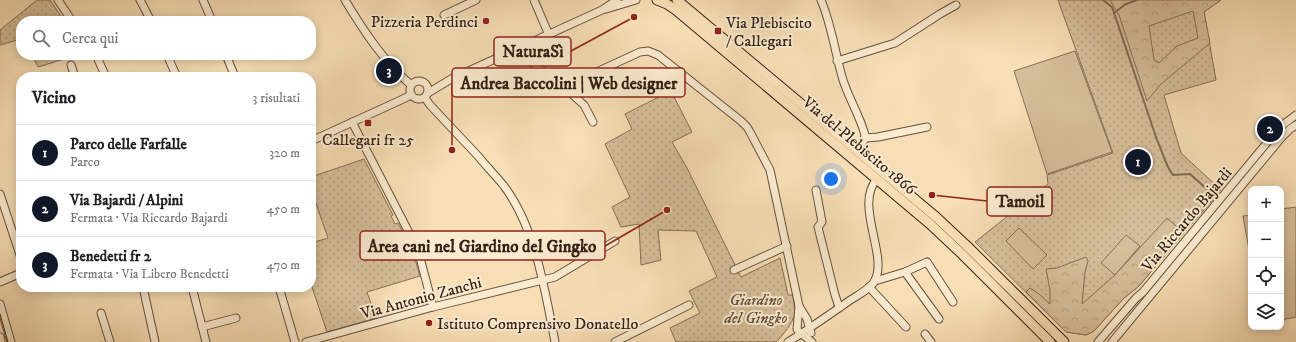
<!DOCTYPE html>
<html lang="it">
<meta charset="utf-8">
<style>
:root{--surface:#fff;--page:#f6f6f6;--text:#202124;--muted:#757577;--line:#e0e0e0;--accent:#111827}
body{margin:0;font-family:"IM FELL DW Pica",serif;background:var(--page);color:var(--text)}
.controls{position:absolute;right:12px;bottom:12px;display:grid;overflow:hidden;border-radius:8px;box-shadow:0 2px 10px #0003}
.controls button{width:36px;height:36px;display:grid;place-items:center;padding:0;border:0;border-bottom:1px solid var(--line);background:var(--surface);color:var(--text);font:20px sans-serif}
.you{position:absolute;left:831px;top:179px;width:14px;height:14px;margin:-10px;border:3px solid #fff;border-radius:50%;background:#1a73e8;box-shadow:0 0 0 6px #1a73e833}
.badge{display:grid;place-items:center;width:26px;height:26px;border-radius:50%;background:var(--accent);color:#fff;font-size:13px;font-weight:700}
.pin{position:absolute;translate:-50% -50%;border:2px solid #fff;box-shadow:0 1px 4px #0006}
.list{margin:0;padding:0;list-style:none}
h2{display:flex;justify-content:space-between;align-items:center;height:52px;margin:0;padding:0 16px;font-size:17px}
h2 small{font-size:13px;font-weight:400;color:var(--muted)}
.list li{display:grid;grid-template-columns:26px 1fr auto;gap:12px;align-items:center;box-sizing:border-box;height:56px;padding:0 16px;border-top:1px solid var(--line)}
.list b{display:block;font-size:15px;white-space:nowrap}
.list p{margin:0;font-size:13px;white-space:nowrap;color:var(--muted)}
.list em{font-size:13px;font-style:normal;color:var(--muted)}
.icon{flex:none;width:22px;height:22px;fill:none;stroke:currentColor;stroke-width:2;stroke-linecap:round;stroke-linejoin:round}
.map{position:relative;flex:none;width:1296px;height:342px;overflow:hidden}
.search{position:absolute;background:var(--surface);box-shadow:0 2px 10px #0003;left:16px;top:16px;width:300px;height:44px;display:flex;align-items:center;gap:10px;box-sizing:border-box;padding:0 14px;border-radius:16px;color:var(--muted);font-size:15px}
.panel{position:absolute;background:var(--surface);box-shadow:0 2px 10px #0003;left:16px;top:72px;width:300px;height:220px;border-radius:16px}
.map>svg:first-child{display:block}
.grass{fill:url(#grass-dots);stroke:#846f57}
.forest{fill:url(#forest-crowns);stroke:#846f57;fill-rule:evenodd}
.pitch{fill:#d6be9a;stroke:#846f57}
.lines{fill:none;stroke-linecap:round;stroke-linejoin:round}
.stream{stroke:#816b54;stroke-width:2}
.minor-casing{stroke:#64503c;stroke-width:9}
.major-casing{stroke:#322014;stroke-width:11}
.minor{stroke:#faeacf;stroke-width:7}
.major{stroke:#f8deb5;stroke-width:9}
.tram{stroke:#322014;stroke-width:1}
.poi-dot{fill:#8f2418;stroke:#faeacf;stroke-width:1.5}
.labels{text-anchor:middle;stroke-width:4;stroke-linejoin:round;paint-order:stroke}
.poi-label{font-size:16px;fill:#322014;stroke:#faeacf;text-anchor:start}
.street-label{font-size:16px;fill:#322014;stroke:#faeacf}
.park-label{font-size:16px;font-style:italic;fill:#634f3c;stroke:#faeacf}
.leader{fill:none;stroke:#8f2418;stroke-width:1.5}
.callout-dot{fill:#8f2418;stroke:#faeacf;stroke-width:1.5}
.callout{fill:#faeacf;stroke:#8f2418;stroke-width:1.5}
.callout-label{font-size:17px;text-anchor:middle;font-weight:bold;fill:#322014}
</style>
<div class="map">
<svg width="1296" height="342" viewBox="0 0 1296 342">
<defs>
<pattern id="grass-dots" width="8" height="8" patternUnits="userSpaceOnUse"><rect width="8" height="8" fill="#d6be9a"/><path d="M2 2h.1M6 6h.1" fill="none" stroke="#b8a384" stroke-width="1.8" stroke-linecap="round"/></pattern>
<pattern id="forest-crowns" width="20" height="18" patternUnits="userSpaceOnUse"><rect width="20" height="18" fill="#d6be9a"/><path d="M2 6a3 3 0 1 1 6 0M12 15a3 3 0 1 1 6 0" fill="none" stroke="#b8a384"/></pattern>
</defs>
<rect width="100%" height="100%" fill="#f8deb5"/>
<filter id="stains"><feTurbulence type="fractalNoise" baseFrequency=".005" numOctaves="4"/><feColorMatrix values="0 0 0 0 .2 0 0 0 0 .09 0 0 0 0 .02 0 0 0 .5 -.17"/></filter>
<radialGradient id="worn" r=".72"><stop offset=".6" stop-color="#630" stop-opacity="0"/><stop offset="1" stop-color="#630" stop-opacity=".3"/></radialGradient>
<g class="grass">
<path d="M 37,0 L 50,0 L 64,21 L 21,21 L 21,39 L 0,45 L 0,30 Z"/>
<path d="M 1058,0 L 1221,0 L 1204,12 L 1216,80 L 1164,95 L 1181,153 L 1221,190 L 1138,287 L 1124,298 L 1094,331 L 1086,335 L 1066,332 L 975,242 L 1048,184 L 1047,175 L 1113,153 Z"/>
<path d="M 32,55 L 77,55 L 38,67 Z"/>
<path d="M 671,91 L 692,132 L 672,142 L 687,168 L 741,277 L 780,258 L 788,295 L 792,295 L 793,297 C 794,302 795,308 795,313 C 793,323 783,335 776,342 L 676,342 L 670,328 L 700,313 L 689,291 L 717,277 L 696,231 L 658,230 L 661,260 L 641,265 L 639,224 L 621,227 L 612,207 L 630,197 L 605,144 L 632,129 L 625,114 Z"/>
<path d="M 364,159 L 393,215 L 391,216 L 395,224 L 398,223 L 413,252 L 420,276 L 367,292 L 376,318 L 327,332 L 311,284 L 311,243 L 328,238 L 311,189 L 311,177 Z"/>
</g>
<g class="forest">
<path d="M 1110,0 L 1221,0 L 1204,12 L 1210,43 L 1161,84 L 1147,101 L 1119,15 ZM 1193,11 L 1198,38 L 1177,46 L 1159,63 L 1154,60 L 1149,26 Z"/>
<path d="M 1167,218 L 1184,233 L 1138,287 L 1124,298 L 1094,331 L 1086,335 L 1066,332 L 1026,292 L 1030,288 L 1039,294 L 1050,304 L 1050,290 L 1046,269 L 1057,268 L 1086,257 L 1088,261 L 1085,272 L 1082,304 L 1115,275 Z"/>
</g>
<g class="pitch">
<path d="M 1075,51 L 1112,152 L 1047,174 L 1014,71 Z"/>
<path d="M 1296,207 L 1296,317 L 1281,320 L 1281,209 Z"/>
<path d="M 1251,215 L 1251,261 L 1243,216 Z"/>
<path d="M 1019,228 L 1047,255 L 1033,269 L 1006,241 Z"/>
<path d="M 1126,235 L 1140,246 L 1115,275 L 1101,263 Z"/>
</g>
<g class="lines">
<g class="stream">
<path d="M 1103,0 L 1112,7 L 1157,140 C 1162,150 1166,167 1173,175 L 1190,174 L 1208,190"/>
<path d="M 1114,13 L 1126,4 L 1137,0"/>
</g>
<g class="minor-casing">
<g id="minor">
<path d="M 58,0 L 72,21"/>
<path d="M 140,0 L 151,21"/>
<path d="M 203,0 L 212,21"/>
<path d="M 345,0 C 363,30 384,62 411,85"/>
<path d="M 534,0 L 549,35"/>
<path d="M 821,0 C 832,26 835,53 843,80 C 849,99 860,116 865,135 L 864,140 L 856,150"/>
<path d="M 606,9 L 636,0"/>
<path d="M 444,15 L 476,0"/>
<path d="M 522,47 L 526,57 L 530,61 L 564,87 L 640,52 L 648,51 L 658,55 L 741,121 L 747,127 L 750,132 L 770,170 L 799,306 L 797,329 L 799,332 L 812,342"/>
<path d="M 96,55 L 106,77"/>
<path d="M 167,55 L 177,77"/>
<path d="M 226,55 L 235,77"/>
<path d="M 837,61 L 895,43 L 940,14 L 956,5"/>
<path d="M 71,65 L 75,77"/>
<circle cx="419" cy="90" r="9"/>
<path d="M 564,87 L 584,105 L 593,122"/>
<path d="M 428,93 L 451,79 L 602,10 L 617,0"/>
<path d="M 425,98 L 430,105 C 446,122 462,139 478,156 C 486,166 496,176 504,186 C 536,229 545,291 555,342"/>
<path d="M 352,122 L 418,250 L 433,307"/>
<path d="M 866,138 L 878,137 L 927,127"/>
<path d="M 311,141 L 401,100 L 411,95"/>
<path d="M 816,190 L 822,222 L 818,227 L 835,295 L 838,304 L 840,307"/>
<path d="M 0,194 L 21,258"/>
<path d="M 734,270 L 787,246"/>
<path d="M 905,272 L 939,319"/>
<path d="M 875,281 L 905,272 L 927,262 L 953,302"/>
<path d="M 0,282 L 21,273"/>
<path d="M 143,287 L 155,342"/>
<path d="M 192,287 L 206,342"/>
<path d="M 279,287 L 295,342"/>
<path d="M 869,287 L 906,327"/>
<path d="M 0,304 L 11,342"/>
<path d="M 799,306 L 807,319 L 811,333"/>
<path d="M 101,313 L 110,342"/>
<path d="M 202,327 L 236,318"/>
<path d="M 925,334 L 931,342"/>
<path d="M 0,337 L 1,342"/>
<path d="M 306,342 L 433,307 L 555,277 L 615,241"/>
<path d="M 615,342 L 689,305"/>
<path d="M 788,342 C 809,329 829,315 849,301 C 856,296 872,288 875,280 C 888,255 854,204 877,179"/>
<path d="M 1098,342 L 1136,298 L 1143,292 L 1275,133 L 1284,124 L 1296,115"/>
<path d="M 1112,342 L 1282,137 L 1290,129 L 1296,125"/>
</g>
</g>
<g class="major-casing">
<g id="major">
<path d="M 657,0 L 667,4 L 676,10 L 930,224 L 962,254 L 1050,342"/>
<path d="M 677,0 L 936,217 L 968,247 L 1064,342"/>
</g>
</g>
<use href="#minor" class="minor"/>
<use href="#major" class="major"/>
<path class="tram" d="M 0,314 L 8,342"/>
</g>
<g class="poi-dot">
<circle cx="486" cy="21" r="4"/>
<rect x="714" y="27" width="8" height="8" rx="2"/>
<rect x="364" y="119" width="8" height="8" rx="2"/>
<circle cx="429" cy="323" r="4"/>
</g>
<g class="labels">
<g class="poi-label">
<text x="478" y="27" text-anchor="end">Pizzeria Perdinci</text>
<text x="726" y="28">Via Plebiscito<tspan x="726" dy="18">/ Callegari</tspan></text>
<text x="368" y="145" text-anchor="middle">Callegari fr 25</text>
<text x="437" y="329">Istituto Comprensivo Donatello</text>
</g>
<g class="street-label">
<text transform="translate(860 145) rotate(40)" y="6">Via del Plebiscito 1866</text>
<text transform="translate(1186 219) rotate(-50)" y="6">Via Riccardo Bajardi</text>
<text transform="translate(421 297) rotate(-15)" y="6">Via Antonio Zanchi</text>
</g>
<g class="park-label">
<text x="756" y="305">Giardino<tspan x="756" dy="18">del Gingko</tspan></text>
</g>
</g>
<path class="leader" d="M634 17L571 51M452 150L452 83M932 195L987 201M667 210L605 246"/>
<g class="callout-dot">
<circle cx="634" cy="17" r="4"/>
<circle cx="452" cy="150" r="4"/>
<circle cx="932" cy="195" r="4"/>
<circle cx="667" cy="210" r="4"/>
</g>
<g class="callout">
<rect x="494" y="37" width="77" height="29" rx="4"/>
<rect x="452" y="68" width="233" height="29" rx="4"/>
<rect x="987" y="187" width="65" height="29" rx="4"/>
<rect x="360" y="231" width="245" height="29" rx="4"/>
</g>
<g class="callout-label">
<text x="533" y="57">NaturaSì</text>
<text x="569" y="89">Andrea Baccolini | Web designer</text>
<text x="1020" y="207">Tamoil</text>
<text x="482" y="252">Area cani nel Giardino del Gingko</text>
</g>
<rect width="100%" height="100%" filter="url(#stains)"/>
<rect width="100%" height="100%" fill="url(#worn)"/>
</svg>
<div class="controls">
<button>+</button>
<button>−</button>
<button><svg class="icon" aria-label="locate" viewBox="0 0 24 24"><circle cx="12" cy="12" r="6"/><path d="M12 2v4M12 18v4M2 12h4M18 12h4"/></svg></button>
<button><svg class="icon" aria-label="layers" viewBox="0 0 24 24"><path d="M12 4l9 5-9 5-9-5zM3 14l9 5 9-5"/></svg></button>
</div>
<div class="you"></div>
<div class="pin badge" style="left:1138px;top:162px">1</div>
<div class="pin badge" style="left:1270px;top:129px">2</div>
<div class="pin badge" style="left:389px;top:71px">3</div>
<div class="search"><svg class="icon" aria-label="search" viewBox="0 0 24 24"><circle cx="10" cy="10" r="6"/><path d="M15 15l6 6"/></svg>Cerca qui</div>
<section class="panel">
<h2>Vicino<small>3 risultati</small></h2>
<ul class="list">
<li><span class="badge">1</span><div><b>Parco delle Farfalle</b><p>Parco</p></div><em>320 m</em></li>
<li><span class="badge">2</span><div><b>Via Bajardi / Alpini</b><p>Fermata · Via Riccardo Bajardi</p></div><em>450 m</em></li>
<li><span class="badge">3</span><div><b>Benedetti fr 2</b><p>Fermata · Via Libero Benedetti</p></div><em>470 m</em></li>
</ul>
</section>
</div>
